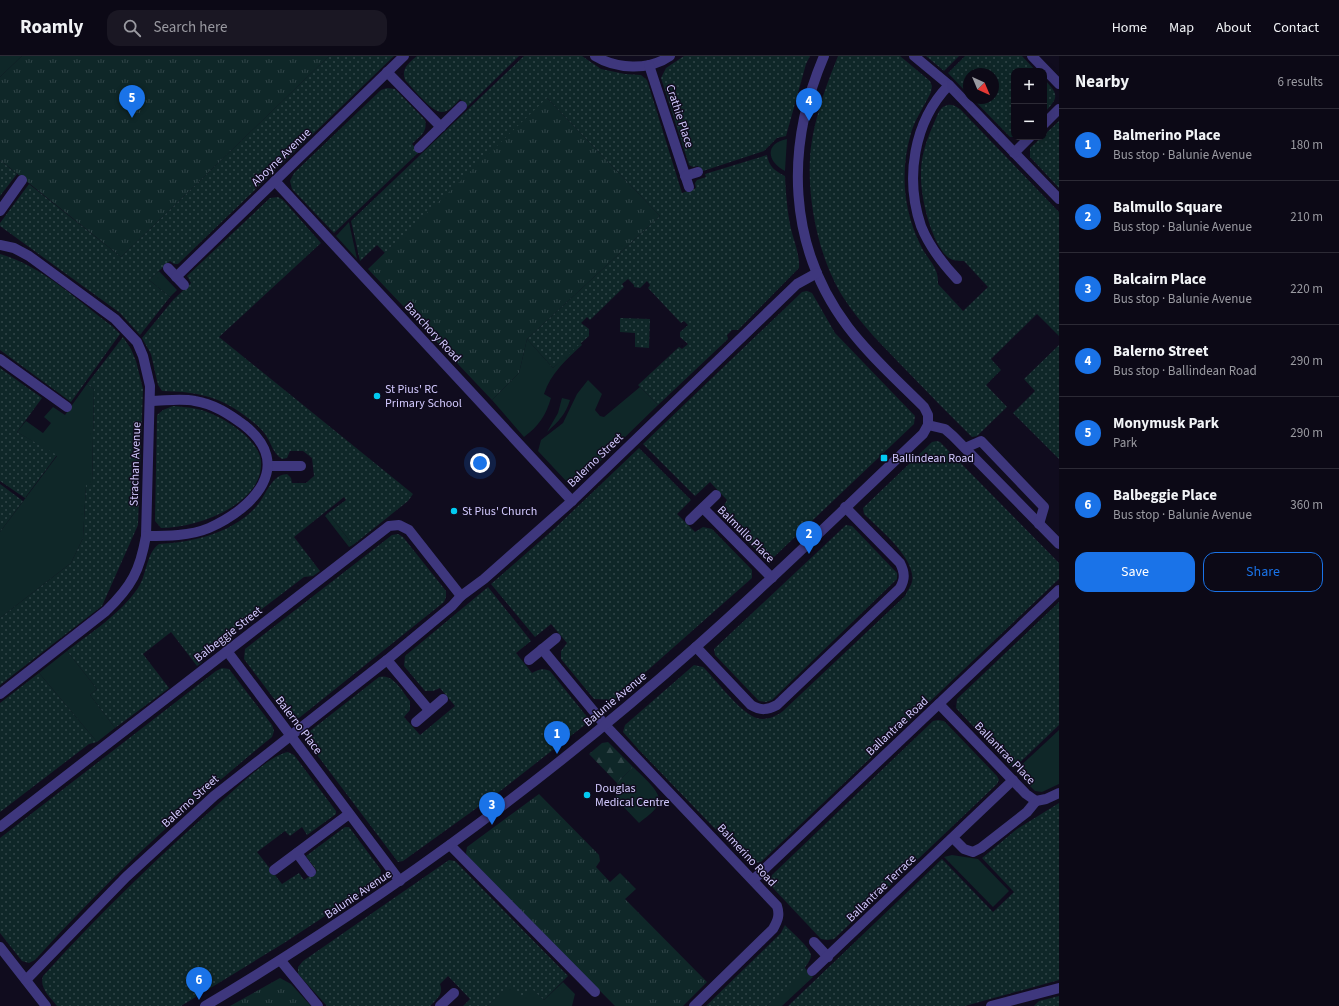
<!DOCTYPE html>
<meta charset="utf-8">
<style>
:root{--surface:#0c0916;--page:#1a1723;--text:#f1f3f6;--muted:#9a9aa1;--line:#2c2a35;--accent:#1a73e8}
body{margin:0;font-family:"Source Sans 3",sans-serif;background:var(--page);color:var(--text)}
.controls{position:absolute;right:12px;top:12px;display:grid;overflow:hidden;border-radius:8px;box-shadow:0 4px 16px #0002}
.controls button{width:36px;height:36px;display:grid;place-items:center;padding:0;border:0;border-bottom:1px solid var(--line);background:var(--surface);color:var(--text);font:20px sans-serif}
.compass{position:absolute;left:963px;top:12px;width:36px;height:36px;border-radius:50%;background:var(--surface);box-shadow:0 4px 16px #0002;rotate:136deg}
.you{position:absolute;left:480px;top:407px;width:14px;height:14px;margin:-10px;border:3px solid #fff;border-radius:50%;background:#1a73e8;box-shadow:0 0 0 6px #1a73e833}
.badge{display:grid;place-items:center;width:26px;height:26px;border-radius:50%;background:var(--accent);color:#fff;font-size:13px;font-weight:700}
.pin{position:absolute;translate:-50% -33px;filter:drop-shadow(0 1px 2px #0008)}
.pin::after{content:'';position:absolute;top:21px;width:14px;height:12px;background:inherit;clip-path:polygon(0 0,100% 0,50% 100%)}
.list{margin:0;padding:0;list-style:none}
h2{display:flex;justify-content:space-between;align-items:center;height:52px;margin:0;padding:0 16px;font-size:17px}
h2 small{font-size:13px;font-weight:400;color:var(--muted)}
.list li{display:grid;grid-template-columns:26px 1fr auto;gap:12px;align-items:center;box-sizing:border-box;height:72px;padding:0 16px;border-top:1px solid var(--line)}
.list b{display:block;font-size:15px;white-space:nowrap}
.list p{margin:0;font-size:13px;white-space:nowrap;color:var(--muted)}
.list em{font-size:13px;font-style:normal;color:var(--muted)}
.actions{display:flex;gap:8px;padding:12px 16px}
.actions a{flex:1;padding:9px 0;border:1px solid var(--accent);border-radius:12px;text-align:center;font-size:14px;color:var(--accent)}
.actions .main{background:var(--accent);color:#fff}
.icon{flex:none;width:22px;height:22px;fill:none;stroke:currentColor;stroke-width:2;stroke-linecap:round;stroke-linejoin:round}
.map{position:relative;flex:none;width:1059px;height:950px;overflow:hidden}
header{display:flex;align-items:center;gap:24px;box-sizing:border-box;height:56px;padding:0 20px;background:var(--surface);border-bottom:1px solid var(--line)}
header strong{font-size:19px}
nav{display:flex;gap:22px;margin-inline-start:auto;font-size:14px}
.search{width:280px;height:36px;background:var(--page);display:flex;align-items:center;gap:10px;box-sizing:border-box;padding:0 14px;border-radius:12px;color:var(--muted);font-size:15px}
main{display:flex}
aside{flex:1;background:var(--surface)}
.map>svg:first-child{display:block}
.grass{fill:#0f2728}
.forest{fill:url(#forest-firs)}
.park{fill:url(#park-tufts)}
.garden{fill:url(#garden-dots)}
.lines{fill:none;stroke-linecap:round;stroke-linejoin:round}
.minor{stroke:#3e377d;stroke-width:10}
.poi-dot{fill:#02cbf2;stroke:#100c1e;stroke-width:1.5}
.labels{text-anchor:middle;stroke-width:3;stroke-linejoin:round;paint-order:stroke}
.street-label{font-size:12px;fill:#d3caff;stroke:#100c1e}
.poi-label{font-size:12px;fill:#d3caff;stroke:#100c1e;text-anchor:start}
</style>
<header>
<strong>Roamly</strong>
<div class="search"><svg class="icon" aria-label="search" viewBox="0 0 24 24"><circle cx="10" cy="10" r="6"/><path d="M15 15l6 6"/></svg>Search here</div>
<nav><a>Home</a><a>Map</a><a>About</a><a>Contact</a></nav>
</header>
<main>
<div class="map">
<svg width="1059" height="950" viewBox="0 0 1059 950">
<defs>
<pattern id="forest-firs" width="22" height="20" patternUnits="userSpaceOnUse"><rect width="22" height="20" fill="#0f2728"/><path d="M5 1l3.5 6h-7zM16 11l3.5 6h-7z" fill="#314548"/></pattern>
<pattern id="park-tufts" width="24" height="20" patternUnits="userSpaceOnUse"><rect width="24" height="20" fill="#0f2728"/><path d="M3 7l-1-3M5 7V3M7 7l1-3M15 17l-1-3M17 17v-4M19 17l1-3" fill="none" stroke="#314548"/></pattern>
<pattern id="garden-dots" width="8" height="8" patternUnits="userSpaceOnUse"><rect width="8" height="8" fill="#0f2728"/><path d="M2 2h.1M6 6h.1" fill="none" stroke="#314548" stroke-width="1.8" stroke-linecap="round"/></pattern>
</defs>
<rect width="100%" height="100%" fill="#100c1e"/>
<g class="grass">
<path d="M 0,0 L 22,0 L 0,21 Z"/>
<path d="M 787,83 L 785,115 C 767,106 764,87 787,83 Z"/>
<path d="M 349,166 L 357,203 L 336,180 Z"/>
<path d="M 159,215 L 177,234 L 170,241 L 149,224 Z"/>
<path d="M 527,283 L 553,312 L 580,286 L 582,289 C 566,304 551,317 544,338 L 551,342 C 546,359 539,370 524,381 L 492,344 L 519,317 Z"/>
<path d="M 588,324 L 602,338 L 595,354 L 600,360 L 604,361 L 640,331 L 658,349 L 580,425 L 567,426 L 538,395 L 541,384 L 563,367 L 577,338 Z"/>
<path d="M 87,328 L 94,333 L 92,428 L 86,430 L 83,482 L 71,507 L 0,562 L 0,476 L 57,400 L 17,376 L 26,365 L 43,377 L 51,367 L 44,361 L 53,351 L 65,359 Z"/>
<path d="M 562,342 L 570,344 C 566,358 558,366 547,376 L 558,357 Z"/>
<path d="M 328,457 L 353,489 L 349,491 L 325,460 Z"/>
<path d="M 67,595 L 97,633 L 90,639 L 115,672 L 97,686 L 39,617 Z"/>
<path d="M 1059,674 L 1059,728 L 1042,736 L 1035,735 L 1015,715 Z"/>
<path d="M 633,711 C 641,719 665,738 658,749 C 654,756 645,762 639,767 L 616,743 L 617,727 Z"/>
<path d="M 952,799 L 978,803 L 1009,835 L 993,851 L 944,801 Z"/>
<path d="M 804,911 L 813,921 L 782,950 L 767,950 Z"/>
<path d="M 563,926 L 575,938 L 572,950 L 488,950 L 509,928 L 531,931 L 544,944 Z"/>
</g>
<path class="forest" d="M 608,686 L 633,711 L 617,727 L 589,698 L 602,687 Z"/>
<g class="park">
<path d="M 22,0 L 329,0 L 121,201 L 0,104 L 0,21 Z"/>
<path d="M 546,41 L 660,160 L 527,283 L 519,317 L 492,344 L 368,213 Z"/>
<path d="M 539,738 L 599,799 L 600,805 L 596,811 L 610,826 L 620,817 L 636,833 L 625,843 L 707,926 L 683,950 L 615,950 L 468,802 L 466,797 L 467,791 Z"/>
<path d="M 280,922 L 291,928 L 311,950 L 230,950 Z"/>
</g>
<g class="garden">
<path d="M 329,0 L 394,0 L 178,208 L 174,208 L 170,205 L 149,224 L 170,241 L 140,279 L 120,257 L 0,170 L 0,167 L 29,128 L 121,201 Z"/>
<path d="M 417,0 L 519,0 L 467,51 L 460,43 C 455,48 449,56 442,56 C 432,57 412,31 405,24 C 401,12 409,7 417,0 Z"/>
<path d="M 524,0 L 582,0 L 601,13 L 625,18 L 641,19 L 647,24 L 682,137 L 696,132 L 695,127 L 697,124 L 706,121 L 705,118 L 767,99 C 769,111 775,115 785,120 C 786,138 787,155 791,173 C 794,186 800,199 799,212 L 738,274 L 732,274 L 727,279 L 728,283 L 658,349 L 638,329 L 679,291 L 682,293 L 688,288 L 680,281 L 680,276 L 688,269 L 684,265 L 681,267 L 648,232 L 650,229 L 647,225 L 640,232 L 634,231 L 634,229 L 628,223 L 622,228 L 624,231 L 590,264 L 587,261 L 581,267 L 589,273 L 589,280 L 553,312 L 527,283 L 660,160 L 547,42 L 385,197 L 377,189 L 360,205 L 351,165 Z"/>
<path d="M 684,0 L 810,0 L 806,8 L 786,80 L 777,82 L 764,95 L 700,116 L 698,110 L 693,111 L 689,109 L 661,22 L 666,12 Z"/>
<path d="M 838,0 L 900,0 L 930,25 L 932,30 L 931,36 C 925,49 915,63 911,77 C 900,115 903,153 920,188 C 927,204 939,210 938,228 L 963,255 L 988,231 L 964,205 C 958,205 954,205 949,202 C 931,188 920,139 921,117 C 921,99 927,83 934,67 C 937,61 939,52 945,50 C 951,47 955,50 960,53 L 1059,156 L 1059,280 L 1037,258 L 991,303 L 1001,314 L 986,329 L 1007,351 L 977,380 L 972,381 C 950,359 928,337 906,314 C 884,291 861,269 843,241 C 817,200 804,132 812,84 C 817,55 827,27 838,0 Z"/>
<path d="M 926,0 L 959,0 L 944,15 Z"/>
<path d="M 965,0 L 1022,0 L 1036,15 L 1014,15 L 1014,81 L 1017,81 L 1010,81 L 972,42 L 993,42 L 993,18 L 969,18 L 969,39 L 948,17 Z"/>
<path d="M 1044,23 C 1059,39 1059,41 1044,57 Z"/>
<path d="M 387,32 L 395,33 L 425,64 C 428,76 420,80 412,88 L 419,96 L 334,177 L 292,133 L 290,125 L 294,117 L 381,34 Z"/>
<path d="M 1059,65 L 1059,132 L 1030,101 L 1030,92 Z"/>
<path d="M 0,104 L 17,118 L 0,140 Z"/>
<path d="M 278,141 L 283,144 L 321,187 L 219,281 L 413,438 L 408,445 L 353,489 L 328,457 L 346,444 L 344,441 L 294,481 L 320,515 L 313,520 L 304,521 L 205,596 L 202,606 L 197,610 L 171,576 L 143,598 L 169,632 L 115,672 L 90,639 L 97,633 L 67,595 C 92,576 120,558 138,532 C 147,519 146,497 159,488 C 193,486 230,478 255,452 C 266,441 270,419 287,418 L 291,422 L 292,427 L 306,427 L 314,420 L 312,402 L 303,395 L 290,395 L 287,402 L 282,403 C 273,398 271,386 265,378 C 259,370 252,365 244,359 C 217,339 195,336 162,335 L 158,329 L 151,298 L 142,282 L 173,244 L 191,227 L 187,220 L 270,142 Z"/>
<path d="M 0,198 C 42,210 77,244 112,270 L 120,278 L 71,346 L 0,294 Z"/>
<path d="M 807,235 L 812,237 L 835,277 L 915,360 L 914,368 L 774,501 L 769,503 L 764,502 L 724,461 L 722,453 L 727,444 L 710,426 L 695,440 L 643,388 L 802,236 Z"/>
<path d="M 620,262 L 650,263 L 649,292 L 635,291 L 635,277 L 620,276 Z"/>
<path d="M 123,281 L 131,293 L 136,305 L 143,333 L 138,469 L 102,550 L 0,629 L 0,562 L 71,507 L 83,482 L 86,429 L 92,428 L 94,333 L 87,328 Z"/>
<path d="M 1059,289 L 1059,403 L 1013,357 L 1035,335 L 1024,323 Z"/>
<path d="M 0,312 L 42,342 L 17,376 L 57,399 L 25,442 L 0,425 Z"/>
<path d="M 173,350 C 181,351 189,351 197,353 C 218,357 259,382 261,405 C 264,449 196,472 161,472 L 155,465 L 157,359 L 163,354 Z"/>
<path d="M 937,385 L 940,386 L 1059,507 L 1059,523 L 761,806 L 749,808 L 639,694 L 623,676 L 625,669 L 694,609 L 703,611 C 716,624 736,651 752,660 C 762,666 774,662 783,655 L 905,540 C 907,535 911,530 912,526 C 917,503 879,473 864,458 L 863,452 L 932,386 Z"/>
<path d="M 639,392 L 691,444 L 677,458 L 695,476 L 703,471 L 712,473 L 752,514 L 752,522 L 614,644 L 594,643 L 561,603 L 561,595 L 567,587 L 551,568 L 535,581 L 491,528 L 554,473 Z"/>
<path d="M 0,428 L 23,445 L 0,476 Z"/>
<path d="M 846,469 L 852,470 L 897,517 L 897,523 L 772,644 L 766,646 L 759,645 L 715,599 L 714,593 Z"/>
<path d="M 398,478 L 403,481 L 446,535 L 446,541 L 444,546 L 299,662 L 287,660 L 244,603 L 245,593 L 392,479 Z"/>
<path d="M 488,531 L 531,585 L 516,597 L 532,617 C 539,613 543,612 550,615 L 588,662 L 586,668 L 499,736 L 403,805 L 398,806 L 308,687 L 307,681 L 310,675 L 379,621 C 393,617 402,635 410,645 L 410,654 L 404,661 L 420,679 L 455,650 L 440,632 L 433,635 L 425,635 L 404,610 L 405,600 Z"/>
<path d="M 1059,546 L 1059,669 L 1013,713 L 956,652 L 957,643 Z"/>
<path d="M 222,612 L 229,613 L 272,669 L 274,675 L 272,681 C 187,750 108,823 35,904 L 29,907 L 22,905 L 0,877 L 0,782 L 216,615 Z"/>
<path d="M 39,617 L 97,686 L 89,688 L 0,756 L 0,647 Z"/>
<path d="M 938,664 L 944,665 L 997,720 L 999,724 L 997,728 L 834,883 L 827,884 L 821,883 L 773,832 L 770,825 L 772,819 L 933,665 Z"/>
<path d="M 288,696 L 294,699 L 336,755 L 336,758 L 307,779 L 302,771 L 290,780 L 285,775 L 257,796 L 282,828 L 299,817 L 304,824 L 317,815 L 306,800 L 345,771 L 349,771 L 381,814 L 380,824 L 284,887 L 181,950 L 57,950 C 50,941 39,932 43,920 C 100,857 161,798 225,742 C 239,730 270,699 288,696 Z"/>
<path d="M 1059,747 L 1059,924 L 965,950 L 788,950 L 942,803 L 993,856 L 1014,836 L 982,802 L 1017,773 Z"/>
<path d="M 449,804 L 455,805 L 568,920 L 544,944 L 531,932 L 521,941 L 509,929 L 488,950 L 463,950 L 470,943 L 448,920 L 440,928 C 444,938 437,943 430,950 L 327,950 L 298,918 L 298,911 L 303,905 Z"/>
<path d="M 785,869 C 790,875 810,891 811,899 C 812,910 775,942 767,950 L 706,950 L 781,877 Z"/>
<path d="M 1059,940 L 1059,950 L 1034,950 L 1039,945 Z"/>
</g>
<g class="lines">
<g class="minor">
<path d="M 595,0 C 616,13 649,15 670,0"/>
<path d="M 824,0 C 785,91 787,190 848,271 C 870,300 898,325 924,351 L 928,359 L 928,369"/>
<path d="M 914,0 L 949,29 L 1059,143"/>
<path d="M 1032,0 L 1059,28"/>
<path d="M 649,9 L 689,131"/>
<path d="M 387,16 L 441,71"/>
<path d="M 949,29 C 913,66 905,123 921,170 C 929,190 943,208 957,223"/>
<path d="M 1044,68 L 1059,53"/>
<path d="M 419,92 L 462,50"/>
<path d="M 1014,97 L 1030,81"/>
<path d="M 685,120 L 698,116"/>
<path d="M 275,125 L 572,445"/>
<path d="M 0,155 L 22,124"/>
<path d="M 0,189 L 14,192 L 29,200 L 115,263 L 137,286 L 143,300 L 150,330 L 146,480 C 140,514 132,530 106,555 L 0,638"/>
<path d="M 168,212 L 184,229"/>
<path d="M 176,221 L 404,0"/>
<path d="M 0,303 L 67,351"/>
<path d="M 928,369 L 945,373 L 953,380 L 1059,488"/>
<path d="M 965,392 L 981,385 L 1044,451 L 1039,468"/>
<path d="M 269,410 L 301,410"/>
<path d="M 703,452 L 772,522"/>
<path d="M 690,464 L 716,439"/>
<path d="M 146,480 C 167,480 190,480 209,472 C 254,452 295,409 244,369 C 229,358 214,348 195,345 C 180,342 165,345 150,345"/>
<path d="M 696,591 L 751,649 C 761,655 767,654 777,649 L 900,532 C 905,523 905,517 900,507 L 845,451"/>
<path d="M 542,593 L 605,669 L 777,850 C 780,859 778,864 773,873 L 694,950"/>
<path d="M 227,595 L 400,825"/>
<path d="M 387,604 L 429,654"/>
<path d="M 529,604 L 556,582"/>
<path d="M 939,648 L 1026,738 L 1036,745 L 1046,743 L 1059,737"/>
<path d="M 416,666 L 443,643"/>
<path d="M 0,771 L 389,470 L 399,469 L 409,474 L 461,540"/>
<path d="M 953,782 L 964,793 L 973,796 L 981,792 L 1027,756 L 1036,745"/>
<path d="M 450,789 L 595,936"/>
<path d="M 297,797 L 311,816"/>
<path d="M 274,814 L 349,758"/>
<path d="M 753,824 L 1059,534"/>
<path d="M 814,886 L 828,901"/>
<path d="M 0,891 L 46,950"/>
<path d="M 281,905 L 318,950"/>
<path d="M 812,915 L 1013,724"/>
<path d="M 26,924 L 126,821 L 214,740 L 387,604 L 452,550 L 461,540 L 484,523 L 572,445 L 797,228 L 817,217"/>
<path d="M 205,950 C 380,846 545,725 697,590 C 774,522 848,449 923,378 L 928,369"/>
<path d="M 440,950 L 454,937"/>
<path d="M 991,950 L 1059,932"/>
</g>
</g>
<g class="poi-dot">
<circle cx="377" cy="340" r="4"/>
<rect x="880" y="398" width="8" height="8" rx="2"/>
<circle cx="454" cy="455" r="4"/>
<circle cx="587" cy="739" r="4"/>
</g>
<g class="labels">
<g class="street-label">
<text transform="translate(680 60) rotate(72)" y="4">Crathie Place</text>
<text transform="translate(281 101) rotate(-44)" y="4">Aboyne Avenue</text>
<text transform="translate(433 276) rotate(47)" y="4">Banchory Road</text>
<text transform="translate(595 404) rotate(-44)" y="4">Balerno Street</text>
<text transform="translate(135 408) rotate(-88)" y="4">Strachan Avenue</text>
<text transform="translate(746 478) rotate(45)" y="4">Balmullo Place</text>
<text transform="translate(228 578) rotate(-38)" y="4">Balbeggie Street</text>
<text transform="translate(615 643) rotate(-40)" y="4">Balunie Avenue</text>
<text transform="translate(299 669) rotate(53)" y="4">Balerno Place</text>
<text transform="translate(897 670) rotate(-43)" y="4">Ballantrae Road</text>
<text transform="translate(1005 697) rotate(46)" y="4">Ballantrae Place</text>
<text transform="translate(190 745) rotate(-42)" y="4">Balerno Street</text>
<text transform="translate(747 799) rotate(47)" y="4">Balmerino Road</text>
<text transform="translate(881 832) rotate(-44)" y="4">Ballantrae Terrace</text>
<text transform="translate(358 838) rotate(-34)" y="4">Balunie Avenue</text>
</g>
<g class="poi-label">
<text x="385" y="337">St Pius' RC<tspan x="385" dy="14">Primary School</tspan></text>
<text x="892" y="406">Ballindean Road</text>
<text x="462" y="459">St Pius' Church</text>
<text x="595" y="736">Douglas<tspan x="595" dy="14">Medical Centre</tspan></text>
</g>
</g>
</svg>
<div class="controls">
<button>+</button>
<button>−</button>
</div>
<svg class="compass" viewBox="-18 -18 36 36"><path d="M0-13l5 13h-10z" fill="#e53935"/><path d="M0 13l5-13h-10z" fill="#9a9aa1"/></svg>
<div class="you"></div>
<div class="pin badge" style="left:557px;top:698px">1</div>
<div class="pin badge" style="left:809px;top:498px">2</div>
<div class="pin badge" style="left:492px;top:769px">3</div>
<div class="pin badge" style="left:809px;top:65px">4</div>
<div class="pin badge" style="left:132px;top:62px">5</div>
<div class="pin badge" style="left:199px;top:944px">6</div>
</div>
<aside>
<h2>Nearby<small>6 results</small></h2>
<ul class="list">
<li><span class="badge">1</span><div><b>Balmerino Place</b><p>Bus stop · Balunie Avenue</p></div><em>180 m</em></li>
<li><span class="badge">2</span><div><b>Balmullo Square</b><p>Bus stop · Balunie Avenue</p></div><em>210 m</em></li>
<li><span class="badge">3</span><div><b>Balcairn Place</b><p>Bus stop · Balunie Avenue</p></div><em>220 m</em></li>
<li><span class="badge">4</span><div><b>Balerno Street</b><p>Bus stop · Ballindean Road</p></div><em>290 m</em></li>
<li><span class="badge">5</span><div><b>Monymusk Park</b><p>Park</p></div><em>290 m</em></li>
<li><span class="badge">6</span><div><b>Balbeggie Place</b><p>Bus stop · Balunie Avenue</p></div><em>360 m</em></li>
</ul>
<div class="actions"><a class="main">Save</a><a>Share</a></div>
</aside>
</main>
